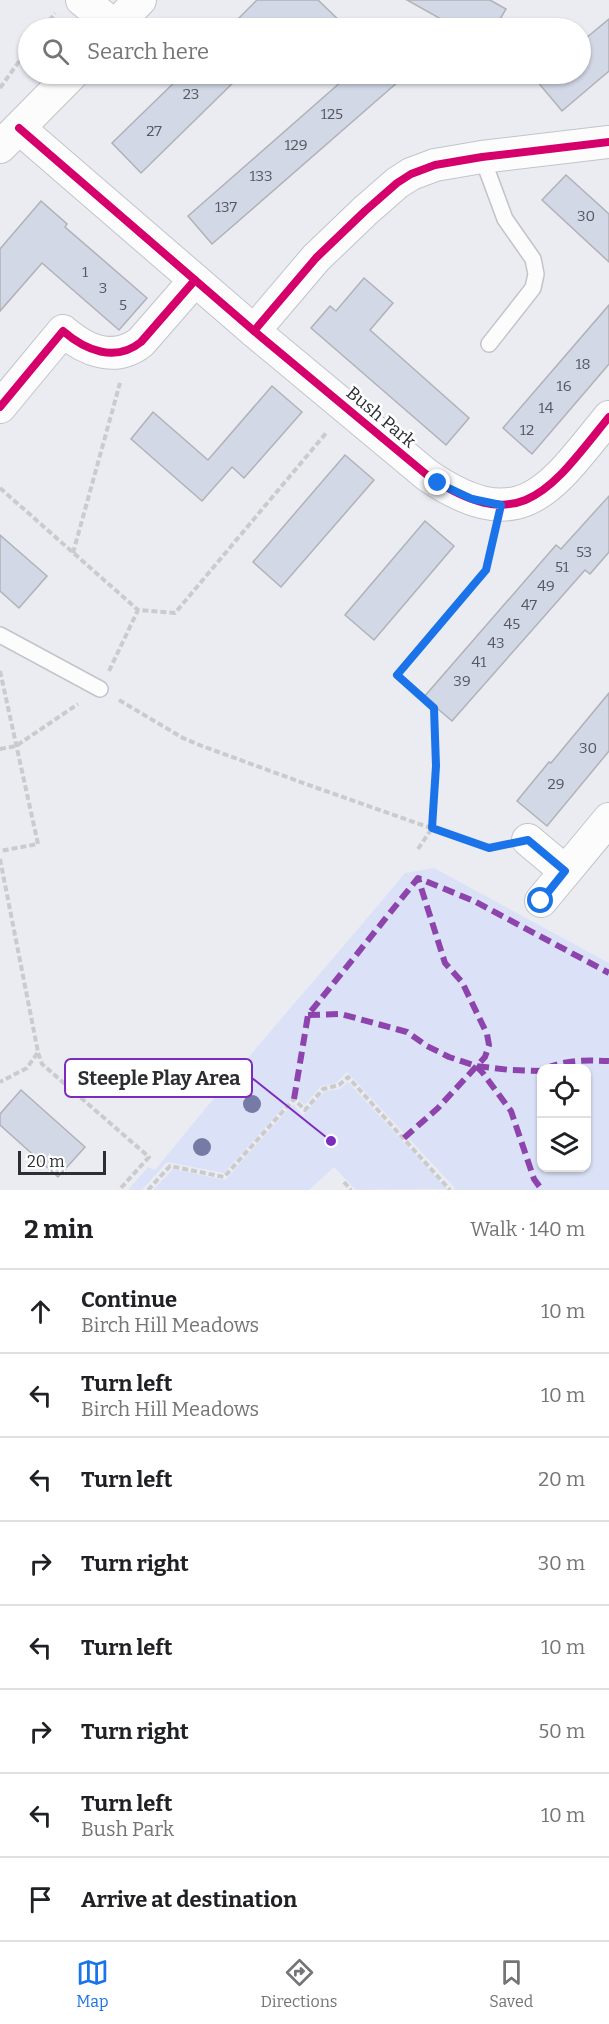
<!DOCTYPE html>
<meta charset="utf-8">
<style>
:root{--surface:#fff;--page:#f6f6f6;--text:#202124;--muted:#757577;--line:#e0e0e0;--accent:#1a73e8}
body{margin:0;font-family:Bitter,serif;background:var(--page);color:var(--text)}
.controls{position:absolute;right:18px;bottom:18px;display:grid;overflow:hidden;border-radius:12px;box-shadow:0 2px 4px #0004}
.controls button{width:54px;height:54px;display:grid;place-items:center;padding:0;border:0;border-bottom:2px solid var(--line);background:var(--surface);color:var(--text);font:30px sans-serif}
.scale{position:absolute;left:18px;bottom:15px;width:88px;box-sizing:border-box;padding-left:6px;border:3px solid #2d2e32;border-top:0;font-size:16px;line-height:21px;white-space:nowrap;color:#2d2e32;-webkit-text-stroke:4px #fff;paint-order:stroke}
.stop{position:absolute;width:18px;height:18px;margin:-14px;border:4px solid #1a73e8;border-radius:50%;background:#fff}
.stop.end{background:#1a73e8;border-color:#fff;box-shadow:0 2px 6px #0008}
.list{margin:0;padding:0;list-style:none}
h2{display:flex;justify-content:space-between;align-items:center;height:78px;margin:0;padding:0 24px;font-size:26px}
h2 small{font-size:20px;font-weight:400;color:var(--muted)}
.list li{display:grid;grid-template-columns:39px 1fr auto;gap:18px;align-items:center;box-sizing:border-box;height:84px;padding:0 24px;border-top:2px solid var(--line)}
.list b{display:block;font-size:22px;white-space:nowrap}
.list p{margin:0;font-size:20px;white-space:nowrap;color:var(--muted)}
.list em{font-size:20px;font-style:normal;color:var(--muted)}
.icon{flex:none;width:33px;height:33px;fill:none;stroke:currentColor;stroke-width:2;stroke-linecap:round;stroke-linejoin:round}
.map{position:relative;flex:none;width:609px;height:1190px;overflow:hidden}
.search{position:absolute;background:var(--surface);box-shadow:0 2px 4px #0004;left:18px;right:18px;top:18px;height:66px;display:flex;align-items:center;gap:15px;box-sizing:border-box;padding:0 21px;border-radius:33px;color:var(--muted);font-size:22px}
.sheet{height:750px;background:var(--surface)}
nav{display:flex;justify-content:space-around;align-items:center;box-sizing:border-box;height:84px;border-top:2px solid var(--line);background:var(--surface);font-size:16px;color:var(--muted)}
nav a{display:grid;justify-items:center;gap:3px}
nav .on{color:var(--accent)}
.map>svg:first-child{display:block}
.green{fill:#dbe2f7;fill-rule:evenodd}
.building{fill:#d3d8e7;stroke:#b0b2b7;stroke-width:1.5}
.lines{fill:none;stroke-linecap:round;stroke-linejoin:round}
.lane-casing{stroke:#c2c4c9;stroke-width:18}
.street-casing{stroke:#c2c4c9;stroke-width:34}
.path{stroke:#cbcbcd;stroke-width:4;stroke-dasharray:6 3;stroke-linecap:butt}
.lane{stroke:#fcfcfd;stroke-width:15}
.street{stroke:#fcfcfd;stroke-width:32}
.quiet{stroke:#8e44ad;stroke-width:6;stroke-dasharray:12 6;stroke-linecap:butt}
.cycleway-casing{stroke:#fff;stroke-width:11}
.cycleway{stroke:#d6006c;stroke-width:8}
.tree{fill:#767ba5}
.route{stroke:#1a73e8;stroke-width:8}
.labels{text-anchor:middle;stroke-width:5;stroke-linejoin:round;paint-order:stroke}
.number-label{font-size:15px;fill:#56585f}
.street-label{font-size:18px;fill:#2d2e32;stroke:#fff}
.leader{fill:none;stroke:#7b2cbf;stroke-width:2}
.callout-dot{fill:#7b2cbf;stroke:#fff;stroke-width:2}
.callout{fill:#fff;stroke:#7b2cbf;stroke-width:2}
.callout-label{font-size:20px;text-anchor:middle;font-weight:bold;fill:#2d2e32}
</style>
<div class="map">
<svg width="609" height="1190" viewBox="0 0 609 1190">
<rect width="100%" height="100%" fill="#eaecf2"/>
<g class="green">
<path d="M 434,868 L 609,963 L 609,1190 L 454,1190 L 455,1188 L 347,1072 L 336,1083 L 321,1086 L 305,1105 L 294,1096 L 224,1173 L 167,1162 L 142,1190 L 128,1190 L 148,1167 L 155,1170 C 236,1069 322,973 405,873 ZM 586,1068 L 586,1168 L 542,1168 L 542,1068 Z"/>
<path d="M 348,1082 L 447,1189 L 356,1190 L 334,1167 L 309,1190 L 153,1190 L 173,1169 L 225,1180 L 293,1104 L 303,1115 L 325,1091 L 340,1089 Z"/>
</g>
<g class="building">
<path d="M 257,0 L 318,0 L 347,28 L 229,28 Z"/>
<path d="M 407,0 L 490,0 L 506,9 L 495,28 L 457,28 Z"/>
<path d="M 609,19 L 609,71 L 562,111 L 531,74 L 580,74 L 580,43 Z"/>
<path d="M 183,74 L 242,74 L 141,173 L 112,143 Z"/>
<path d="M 350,74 L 407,74 L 212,244 L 188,216 Z"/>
<path d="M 566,175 L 609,214 L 609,262 L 542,200 Z"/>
<path d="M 41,201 L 67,224 L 65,227 L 147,298 L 119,330 L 42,263 L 0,311 L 0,249 Z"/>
<path d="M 364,278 L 393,303 L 370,330 L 469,418 L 446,445 L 311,328 L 330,306 L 336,311 Z"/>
<path d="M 609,305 L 609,364 L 532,454 L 503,428 Z"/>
<path d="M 272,386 L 302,412 L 244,478 L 232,467 L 202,501 L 131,439 L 153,412 L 208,460 Z"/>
<path d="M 345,455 L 374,480 L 281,587 L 253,562 Z"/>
<path d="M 609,496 L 609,552 L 590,574 L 585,570 L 452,721 L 424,697 L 556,545 L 561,549 Z"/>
<path d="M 425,521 L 454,546 L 374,640 L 345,615 Z"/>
<path d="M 0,535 L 47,576 L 19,608 L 0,591 Z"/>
<path d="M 609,693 L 609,751 L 547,826 L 517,801 L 549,762 L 551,763 Z"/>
<path d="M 21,1090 L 85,1147 L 58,1177 L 0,1125 L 0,1114 Z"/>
</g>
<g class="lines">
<g class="lane-casing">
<g id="lane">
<path d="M 482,157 L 505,219 L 533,259 L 536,274 L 533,288 L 489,344"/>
<path d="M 0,635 L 100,689"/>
</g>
</g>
<g class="street-casing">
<g id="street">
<path d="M 82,0 L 115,26"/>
<path d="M 113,28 L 140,0"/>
<path d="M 19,128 L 254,331 L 427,475 C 522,540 551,488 609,417"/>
<path d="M 0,147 L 72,74"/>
<path d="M 254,331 L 316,258 L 365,211 L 397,183 L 411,174 L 435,165 L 482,157 L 609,142"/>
<path d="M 0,407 L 63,331 C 85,350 115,363 141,342 L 195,280"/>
<path d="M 528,840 L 565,871"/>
<path d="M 541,901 L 609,819"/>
</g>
</g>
<g class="path">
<path d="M 44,28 L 55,13"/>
<path d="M 0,88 L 28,49"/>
<path d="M 0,488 L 138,610"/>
<path d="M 73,553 L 120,383"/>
<path d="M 0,671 L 38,844 L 0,851"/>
<path d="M 109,671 L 138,610 L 175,613 L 327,432"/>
<path d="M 119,700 L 183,738 L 202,746 L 317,788 L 488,848 L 498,846"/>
<path d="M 0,749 L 16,746 L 78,704"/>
<path d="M 418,849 L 432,828 L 436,766 L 434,708 L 397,675 L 486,570 L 495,532"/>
<path d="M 0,859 L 38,1052 L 27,1068 L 0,1082"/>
<path d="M 38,1053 L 42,1064 L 149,1157 L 119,1190"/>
<path d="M 344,1182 L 351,1190"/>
<path d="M 148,1190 L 170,1166 L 224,1177 L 294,1099 L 305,1110 L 323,1089 L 339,1085 L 348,1077 L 450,1190"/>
</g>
<use href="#lane" class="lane"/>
<use href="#street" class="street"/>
<g class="quiet">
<path d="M 308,1015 L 341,1014 L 407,1032 L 427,1046 L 449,1057 L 476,1066 L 510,1070 L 542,1071"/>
<path d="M 476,1066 L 482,1072 L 511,1111 L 534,1179 L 542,1190"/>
<path d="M 546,1068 C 567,1060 586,1060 609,1061"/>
<path d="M 294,1099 L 308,1015 L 418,878 L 474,901 L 609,973"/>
<path d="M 404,1138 L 438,1108 L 485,1057 L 489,1045 L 487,1034 L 462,982 L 445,963 L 418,878"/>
</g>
<g class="cycleway-casing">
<g id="cycleway">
<path d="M 19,128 L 254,331 L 427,475 C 522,540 551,488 609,417"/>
<path d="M 254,331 L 316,258 L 365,211 L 397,183 L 411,174 L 435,165 L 482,157 L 609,142"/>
<path d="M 0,407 L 63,331 C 85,350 115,363 141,342 L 195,280"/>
</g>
</g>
<use href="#cycleway" class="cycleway"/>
</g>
<g class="tree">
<circle cx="252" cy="1104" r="9"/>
<circle cx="202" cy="1147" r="9"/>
</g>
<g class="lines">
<path class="route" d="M 438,483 L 472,499 L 501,505 L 486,570 L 397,675 L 434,708 L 436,766 L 432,828 L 489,848 L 528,840 L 565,871 L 541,901"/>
</g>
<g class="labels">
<g class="number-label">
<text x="191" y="99">23</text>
<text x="332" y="119">125</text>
<text x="154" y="136">27</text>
<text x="296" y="150">129</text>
<text x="261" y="181">133</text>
<text x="226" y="212">137</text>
<text x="586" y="221">30</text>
<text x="85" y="277">1</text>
<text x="103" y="293">3</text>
<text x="123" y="310">5</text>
<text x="583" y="369">18</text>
<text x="564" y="391">16</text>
<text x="546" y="413">14</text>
<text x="527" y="435">12</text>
<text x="584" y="557">53</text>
<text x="562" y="572">51</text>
<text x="546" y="591">49</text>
<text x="529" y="610">47</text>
<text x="512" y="629">45</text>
<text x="496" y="648">43</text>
<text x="479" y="667">41</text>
<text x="462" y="686">39</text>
<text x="588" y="753">30</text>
<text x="556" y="789">29</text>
</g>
<g class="street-label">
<text transform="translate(381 417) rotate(40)" y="6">Bush Park</text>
</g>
</g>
<path class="leader" d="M331 1141L252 1078"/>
<circle class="callout-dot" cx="331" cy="1141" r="6"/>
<rect class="callout" x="65" y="1059" width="187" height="38" rx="6"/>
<g class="callout-label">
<text x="159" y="1085">Steeple Play Area</text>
</g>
</svg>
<div class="controls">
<button><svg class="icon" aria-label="locate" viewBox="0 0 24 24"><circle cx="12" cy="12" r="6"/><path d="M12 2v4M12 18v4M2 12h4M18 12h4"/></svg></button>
<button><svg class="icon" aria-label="layers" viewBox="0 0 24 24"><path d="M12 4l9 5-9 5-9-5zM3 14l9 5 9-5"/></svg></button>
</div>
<div class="scale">20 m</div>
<div class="stop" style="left:541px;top:901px"></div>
<div class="stop end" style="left:438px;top:483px"></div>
<div class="search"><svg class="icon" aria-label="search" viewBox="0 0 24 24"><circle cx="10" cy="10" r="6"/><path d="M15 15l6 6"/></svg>Search here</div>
</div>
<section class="sheet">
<h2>2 min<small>Walk · 140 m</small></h2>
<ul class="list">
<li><svg class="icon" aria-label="ahead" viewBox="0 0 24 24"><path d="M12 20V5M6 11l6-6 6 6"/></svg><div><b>Continue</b><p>Birch Hill Meadows</p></div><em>10 m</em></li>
<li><svg class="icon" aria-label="left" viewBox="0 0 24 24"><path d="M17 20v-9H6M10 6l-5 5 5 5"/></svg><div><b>Turn left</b><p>Birch Hill Meadows</p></div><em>10 m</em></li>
<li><svg class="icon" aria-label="left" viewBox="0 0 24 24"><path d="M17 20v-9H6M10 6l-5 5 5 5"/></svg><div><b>Turn left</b></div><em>20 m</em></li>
<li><svg class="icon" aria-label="right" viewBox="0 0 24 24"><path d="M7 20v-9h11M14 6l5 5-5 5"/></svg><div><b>Turn right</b></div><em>30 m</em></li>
<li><svg class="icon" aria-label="left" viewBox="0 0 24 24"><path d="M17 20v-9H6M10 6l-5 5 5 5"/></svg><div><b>Turn left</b></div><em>10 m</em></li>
<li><svg class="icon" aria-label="right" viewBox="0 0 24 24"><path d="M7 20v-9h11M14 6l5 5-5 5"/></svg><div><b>Turn right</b></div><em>50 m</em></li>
<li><svg class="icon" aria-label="left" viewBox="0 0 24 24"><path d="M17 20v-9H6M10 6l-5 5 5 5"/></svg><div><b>Turn left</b><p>Bush Park</p></div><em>10 m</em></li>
<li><svg class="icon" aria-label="arrive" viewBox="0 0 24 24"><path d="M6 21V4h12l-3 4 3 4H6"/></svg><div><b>Arrive at destination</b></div></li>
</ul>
</section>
<nav>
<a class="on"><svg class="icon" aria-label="map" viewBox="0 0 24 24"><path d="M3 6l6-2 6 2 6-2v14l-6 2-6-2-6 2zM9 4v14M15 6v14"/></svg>Map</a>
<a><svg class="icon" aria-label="directions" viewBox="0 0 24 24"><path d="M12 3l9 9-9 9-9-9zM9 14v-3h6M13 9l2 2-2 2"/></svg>Directions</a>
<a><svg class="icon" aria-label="saved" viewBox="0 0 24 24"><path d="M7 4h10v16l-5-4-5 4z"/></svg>Saved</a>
</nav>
